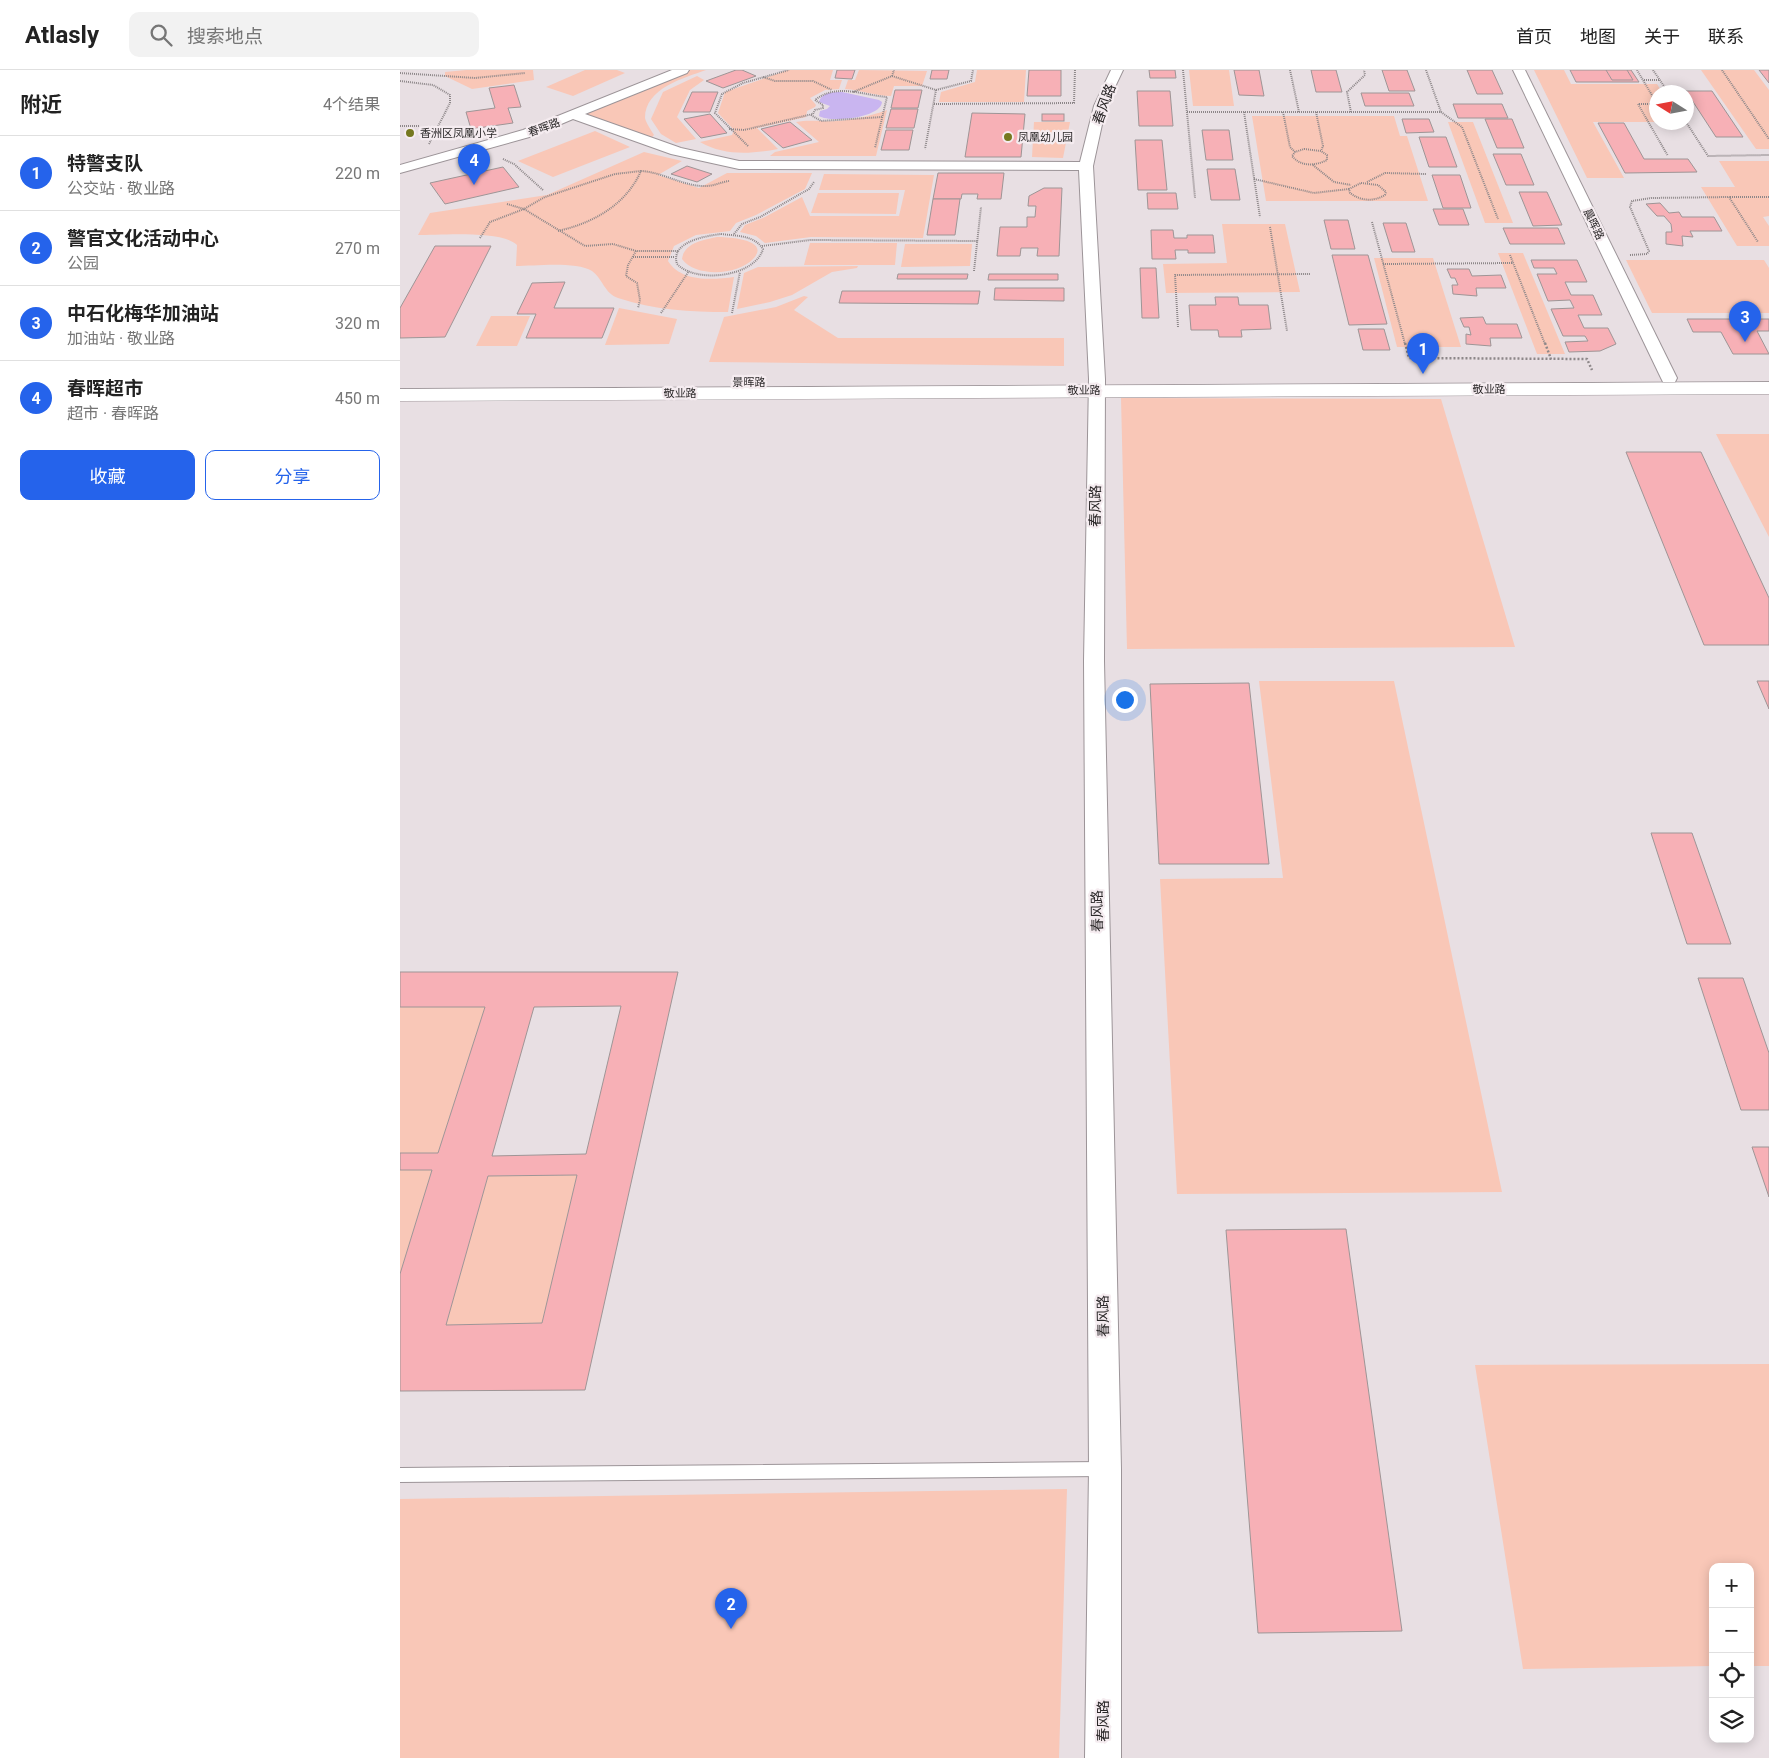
<!DOCTYPE html>
<html lang="zh">
<meta charset="utf-8">
<style>
:root{--surface:#fff;--page:#f2f2f2;--text:#222;--muted:#767676;--line:#e0e0e0;--accent:#2563eb}
body{margin:0;font-family:Roboto,"Noto Sans SC",sans-serif;background:var(--page);color:var(--text)}
.controls{position:absolute;right:15px;bottom:15px;display:grid;overflow:hidden;border-radius:10px;box-shadow:0 2px 12px #0003}
.controls button{width:45px;height:45px;display:grid;place-items:center;padding:0;border:0;border-bottom:1px solid var(--line);background:var(--surface);color:var(--text);font:25px sans-serif}
.compass{position:absolute;left:1249px;top:15px;width:45px;height:45px;border-radius:50%;background:var(--surface);box-shadow:0 2px 12px #0003;rotate:281deg}
.you{position:absolute;left:724px;top:629px;width:18px;height:18px;margin:-12px;border:4px solid #fff;border-radius:50%;background:#1a73e8;box-shadow:0 0 0 8px #1a73e833}
.badge{display:grid;place-items:center;width:32px;height:32px;border-radius:50%;background:var(--accent);color:#fff;font-size:16px;font-weight:700}
.pin{position:absolute;translate:-50% -41px;filter:drop-shadow(0 1px 2px #0008)}
.pin::after{content:'';position:absolute;top:26px;width:18px;height:15px;background:inherit;clip-path:polygon(0 0,100% 0,50% 100%)}
.list{margin:0;padding:0;list-style:none}
h2{display:flex;justify-content:space-between;align-items:center;height:65px;margin:0;padding:0 20px;font-size:21px}
h2 small{font-size:16px;font-weight:400;color:var(--muted)}
.list li{display:grid;grid-template-columns:32px 1fr auto;gap:15px;align-items:center;box-sizing:border-box;height:75px;padding:0 20px;border-top:1px solid var(--line)}
.list b{display:block;font-size:19px;white-space:nowrap}
.list p{margin:0;font-size:16px;white-space:nowrap;color:var(--muted)}
.list em{font-size:16px;font-style:normal;color:var(--muted)}
.actions{display:flex;gap:10px;padding:15px 20px}
.actions a{flex:1;padding:11px 0;border:1px solid var(--accent);border-radius:10px;text-align:center;font-size:18px;color:var(--accent)}
.actions .main{background:var(--accent);color:#fff}
.icon{flex:none;width:28px;height:28px;fill:none;stroke:currentColor;stroke-width:2;stroke-linecap:round;stroke-linejoin:round}
.map{position:relative;flex:none;width:1369px;height:1688px;overflow:hidden}
header{display:flex;align-items:center;gap:30px;box-sizing:border-box;height:70px;padding:0 25px;background:var(--surface);border-bottom:1px solid var(--line)}
header strong{font-size:24px}
nav{display:flex;gap:28px;margin-inline-start:auto;font-size:18px}
.search{width:350px;height:45px;background:var(--page);display:flex;align-items:center;gap:12px;box-sizing:border-box;padding:0 18px;border-radius:10px;color:var(--muted);font-size:19px}
main{display:flex}
aside{flex:1;background:var(--surface)}
.map>svg:first-child{display:block}
.green{fill:#f9c7b7}
.water{fill:#c9b5f0}
.building{fill:#f7b0b6;stroke:#9e9596;fill-rule:evenodd}
.lines{fill:none;stroke-linecap:round;stroke-linejoin:round}
.service-casing{stroke:#9c9498;stroke-width:2}
.minor-casing{stroke:#9c9498;stroke-width:2}
.secondary-casing{stroke:#9c9498;stroke-width:1}
.path-far1{stroke:#8d8789;stroke-width:2;stroke-dasharray:1 1;stroke-linecap:butt}
.path{stroke:#8d8789;stroke-width:2.5;stroke-dasharray:2 2;stroke-linecap:butt}
.service{fill:#fff;fill-rule:evenodd}
.minor{fill:#fff;fill-rule:evenodd}
.secondary{fill:#fff;fill-rule:evenodd}
.poi-dot{fill:#75781f;stroke:#f5ecf0;stroke-width:2}
.labels{text-anchor:middle;stroke-width:4.5;stroke-linejoin:round;paint-order:stroke}
.far-street-label{font-size:11px;fill:#2b2829;stroke:#f5ecf0}
.far-poi-label{font-size:11px;fill:#2b2829;stroke:#f5ecf0;text-anchor:start}
.street-label{font-size:14px;fill:#2b2829;stroke:#f5ecf0}
</style>
<header>
<strong>Atlasly</strong>
<div class="search"><svg class="icon" aria-label="search" viewBox="0 0 24 24"><circle cx="10" cy="10" r="6"/><path d="M15 15l6 6"/></svg>搜索地点</div>
<nav><a>首页</a><a>地图</a><a>关于</a><a>联系</a></nav>
</header>
<main>
<aside>
<h2>附近<small>4个结果</small></h2>
<ul class="list">
<li><span class="badge">1</span><div><b>特警支队</b><p>公交站 · 敬业路</p></div><em>220 m</em></li>
<li><span class="badge">2</span><div><b>警官文化活动中心</b><p>公园</p></div><em>270 m</em></li>
<li><span class="badge">3</span><div><b>中石化梅华加油站</b><p>加油站 · 敬业路</p></div><em>320 m</em></li>
<li><span class="badge">4</span><div><b>春晖超市</b><p>超市 · 春晖路</p></div><em>450 m</em></li>
</ul>
<div class="actions"><a class="main">收藏</a><a>分享</a></div>
</aside>
<div class="map">
<svg width="1369" height="1688" viewBox="0 0 1369 1688">
<rect width="100%" height="100%" fill="#e8dfe3"/>
<g class="green">
<path d="M 66,0 L 133,0 L 134,10 L 72,19 L 45,6 L 45,2 Z"/>
<path d="M 185,0 L 217,0 L 225,3 L 173,26 L 146,17 Z"/>
<path d="M 288,0 L 306,0 C 284,8 245,18 245,48 C 246,53 251,60 254,65 L 251,68 L 183,45 Z"/>
<path d="M 388,0 L 433,0 L 430,10 L 442,10 L 439,19 L 425,20 L 410,28 L 416,35 L 415,37 L 407,41 L 406,47 L 357,58 L 378,79 C 351,84 324,86 300,72 L 332,65 L 334,60 L 318,43 L 325,22 Z"/>
<path d="M 459,0 L 527,1 L 522,16 L 494,16 L 491,26 C 475,26 461,20 445,19 L 448,10 L 455,10 Z"/>
<path d="M 577,0 L 626,0 L 624,32 L 539,32 L 541,22 L 575,12 Z"/>
<path d="M 789,0 L 829,0 L 834,36 L 793,36 Z"/>
<path d="M 1134,0 L 1164,0 L 1171,14 L 1257,14 L 1262,22 L 1256,22 L 1256,52 L 1193,52 L 1224,108 L 1187,108 Z"/>
<path d="M 1301,0 L 1354,0 L 1369,20 L 1369,79 L 1356,79 Z"/>
<path d="M 297,6 L 304,10 L 290,20 L 277,47 L 296,69 L 276,73 L 261,64 L 251,49 L 263,22 Z"/>
<path d="M 487,40 L 476,86 L 370,86 L 375,82 L 419,72 L 396,52 C 410,49 422,52 436,51 C 453,50 471,46 487,40 Z"/>
<path d="M 852,46 L 994,46 L 1000,66 L 1007,66 L 1028,131 L 866,131 Z"/>
<path d="M 634,52 L 670,52 L 663,88 L 632,87 Z"/>
<path d="M 1048,52 L 1073,52 L 1113,153 L 1085,153 Z"/>
<path d="M 195,61 L 230,77 L 153,107 L 118,91 Z"/>
<path d="M 244,82 L 282,91 L 258,105 L 299,118 L 327,103 L 412,103 L 405,119 L 356,145 L 336,153 L 330,161 L 296,165 L 274,176 L 268,191 C 281,212 312,210 334,207 L 328,242 C 290,242 254,240 218,228 C 205,224 202,208 192,201 C 176,191 134,196 116,196 L 117,175 C 103,160 40,165 18,165 L 30,143 L 147,125 Z"/>
<path d="M 1319,91 L 1369,91 L 1369,146 L 1363,147 L 1369,156 L 1369,176 L 1337,176 L 1301,117 L 1335,117 Z"/>
<path d="M 424,104 L 534,105 L 523,168 L 411,167 L 365,173 L 356,166 L 340,162 L 345,155 L 365,147 L 402,127 L 410,146 L 499,146 L 505,120 L 419,120 Z"/>
<path d="M 418,123 L 499,123 L 496,144 L 411,143 Z"/>
<path d="M 822,154 L 885,154 L 900,222 L 766,223 L 763,194 L 827,193 Z"/>
<path d="M 317,167 C 326,167 372,169 353,189 C 338,205 296,208 282,189 C 284,173 303,170 317,167 Z"/>
<path d="M 410,173 L 497,173 L 495,195 L 404,195 Z"/>
<path d="M 505,174 L 572,174 L 570,196 L 501,197 Z"/>
<path d="M 1098,183 L 1123,183 L 1165,284 L 1137,284 Z"/>
<path d="M 974,188 L 1033,188 L 1061,277 L 997,277 Z"/>
<path d="M 1226,190 L 1364,190 L 1369,198 L 1369,243 L 1252,243 Z"/>
<path d="M 458,196 L 457,198 L 432,202 L 392,225 L 370,232 L 337,239 L 344,203 L 358,197 Z"/>
<path d="M 404,226 L 408,227 L 394,240 L 438,268 L 664,268 L 664,296 L 309,292 L 324,247 L 376,237 Z"/>
<path d="M 219,238 L 277,249 L 269,274 L 205,275 Z"/>
<path d="M 91,246 L 130,246 L 117,276 L 76,276 Z"/>
<path d="M 721,328 L 1041,329 L 1115,577 L 727,579 Z"/>
<path d="M 1316,364 L 1369,364 L 1369,467 Z"/>
<path d="M 859,611 L 994,611 L 1102,1122 L 777,1124 L 760,809 L 883,808 Z"/>
<path d="M 0,937 L 85,937 L 38,1083 L 0,1083 Z"/>
<path d="M 0,1100 L 32,1100 L 0,1204 Z"/>
<path d="M 177,1105 L 142,1253 L 46,1255 L 88,1106 Z"/>
<path d="M 1369,1294 L 1369,1596 L 1350,1596 L 1350,1497 L 1313,1497 L 1313,1596 L 1123,1599 L 1075,1295 Z"/>
<path d="M 667,1419 L 659,1688 L 0,1688 L 0,1429 Z"/>
</g>
<path class="water" d="M 442,22 L 479,30 L 482,32 C 481,48 430,53 419,46 L 420,41 L 427,39 L 430,36 L 419,32 C 422,22 433,22 442,22 Z"/>
<g class="building">
<path d="M 336,0 L 342,0 L 356,6 L 323,18 L 306,11 Z"/>
<path d="M 437,0 L 455,0 L 452,9 L 435,8 Z"/>
<path d="M 532,0 L 549,0 L 547,9 L 530,9 Z"/>
<path d="M 629,0 L 661,0 L 661,26 L 627,26 Z"/>
<path d="M 749,0 L 775,0 L 776,8 L 750,8 Z"/>
<path d="M 834,0 L 859,0 L 864,26 L 839,25 Z"/>
<path d="M 911,0 L 936,0 L 942,22 L 916,22 Z"/>
<path d="M 982,0 L 1007,0 L 1015,21 L 989,21 Z"/>
<path d="M 1067,0 L 1092,0 L 1103,24 L 1077,24 Z"/>
<path d="M 1170,0 L 1231,0 L 1239,12 L 1176,12 Z"/>
<path d="M 1206,0 L 1227,0 L 1233,10 L 1212,10 Z"/>
<path d="M 1359,0 L 1369,0 L 1369,13 Z"/>
<path d="M 114,15 L 121,37 L 108,38 L 113,53 L 71,59 L 66,42 L 95,38 L 89,18 Z"/>
<path d="M 495,20 L 522,20 L 518,38 L 491,38 Z"/>
<path d="M 737,21 L 770,21 L 773,56 L 739,56 Z"/>
<path d="M 1286,21 L 1312,21 L 1343,67 L 1316,67 Z"/>
<path d="M 292,22 L 318,22 L 310,42 L 283,42 Z"/>
<path d="M 961,23 L 1009,23 L 1014,36 L 965,36 Z"/>
<path d="M 1053,34 L 1102,34 L 1108,48 L 1058,48 Z"/>
<path d="M 491,39 L 518,39 L 514,58 L 486,58 Z"/>
<path d="M 572,43 L 625,44 L 621,87 L 565,87 Z"/>
<path d="M 310,44 L 327,63 L 301,68 L 284,49 Z"/>
<rect x="642" y="44" width="22" height="7"/>
<path d="M 1002,49 L 1029,49 L 1034,62 L 1006,63 Z"/>
<path d="M 1085,49 L 1112,49 L 1124,78 L 1097,78 Z"/>
<path d="M 390,52 L 412,70 L 383,78 L 361,59 Z"/>
<path d="M 1198,53 L 1224,53 L 1244,89 L 1288,89 L 1297,102 L 1225,103 Z"/>
<path d="M 486,60 L 513,60 L 509,80 L 481,80 Z"/>
<path d="M 802,60 L 829,60 L 833,90 L 806,90 Z"/>
<path d="M 1019,67 L 1046,67 L 1057,97 L 1029,97 Z"/>
<path d="M 735,70 L 762,70 L 767,120 L 738,120 Z"/>
<path d="M 1093,84 L 1121,84 L 1134,115 L 1106,115 Z"/>
<path d="M 287,96 L 312,104 L 297,112 L 271,104 Z"/>
<path d="M 103,97 L 119,117 L 45,134 L 30,113 Z"/>
<path d="M 807,99 L 835,99 L 840,130 L 811,130 Z"/>
<path d="M 538,103 L 604,103 L 601,129 L 577,129 L 578,124 L 562,124 L 561,129 L 533,129 Z"/>
<path d="M 1032,105 L 1060,105 L 1071,138 L 1043,138 Z"/>
<path d="M 644,118 L 662,118 L 659,186 L 637,186 L 638,178 L 621,178 L 620,186 L 597,186 L 600,157 L 627,157 L 627,147 L 635,147 L 636,136 L 628,136 L 629,126 Z"/>
<path d="M 1119,122 L 1147,122 L 1162,155 L 1133,156 Z"/>
<path d="M 747,123 L 776,123 L 778,139 L 748,139 Z"/>
<path d="M 533,129 L 560,129 L 555,165 L 527,165 Z"/>
<path d="M 1260,133 L 1269,143 L 1279,142 L 1282,147 L 1314,147 L 1322,161 L 1290,161 L 1293,167 L 1282,166 L 1283,176 L 1266,174 L 1266,162 L 1272,162 L 1271,154 L 1264,146 L 1257,146 L 1246,134 Z"/>
<path d="M 1033,139 L 1063,139 L 1069,155 L 1039,155 Z"/>
<path d="M 924,150 L 948,150 L 955,179 L 931,179 Z"/>
<path d="M 983,153 L 1006,153 L 1015,182 L 992,182 Z"/>
<path d="M 1103,158 L 1158,158 L 1165,174 L 1110,174 Z"/>
<path d="M 751,160 L 773,160 L 774,168 L 787,168 L 787,165 L 813,165 L 815,183 L 788,183 L 788,180 L 775,180 L 776,189 L 752,189 Z"/>
<path d="M 35,176 L 91,176 L 45,267 L 0,268 L 0,238 Z"/>
<path d="M 932,185 L 968,185 L 987,254 L 949,255 Z"/>
<path d="M 1131,190 L 1177,190 L 1187,212 L 1165,212 L 1171,225 L 1193,225 L 1202,245 L 1178,245 L 1184,258 L 1208,258 L 1216,274 L 1200,281 L 1169,282 L 1165,272 L 1188,271 L 1185,266 L 1163,266 L 1151,239 L 1174,238 L 1170,230 L 1148,231 L 1137,204 L 1157,204 L 1154,198 L 1134,198 Z"/>
<path d="M 740,198 L 756,198 L 759,248 L 742,248 Z"/>
<path d="M 1047,199 L 1069,199 L 1072,206 L 1101,205 L 1106,218 L 1076,218 L 1077,226 L 1053,224 L 1052,215 L 1058,215 L 1055,208 L 1051,208 Z"/>
<path d="M 498,204 L 568,204 L 567,209 L 497,209 Z"/>
<path d="M 589,204 L 658,204 L 658,210 L 588,210 Z"/>
<path d="M 165,212 L 154,238 L 214,238 L 202,268 L 126,268 L 136,244 L 117,244 L 132,213 Z"/>
<path d="M 595,218 L 664,218 L 664,231 L 594,230 Z"/>
<path d="M 442,221 L 580,221 L 578,234 L 439,233 Z"/>
<path d="M 815,227 L 838,227 L 839,235 L 868,235 L 871,259 L 841,260 L 842,267 L 819,267 L 818,260 L 791,260 L 789,235 L 816,235 Z"/>
<path d="M 1083,247 L 1086,254 L 1117,254 L 1122,268 L 1090,268 L 1091,276 L 1066,274 L 1066,264 L 1071,265 L 1069,257 L 1064,257 L 1060,248 Z"/>
<path d="M 1287,249 L 1369,249 L 1369,261 L 1357,261 L 1369,284 L 1333,284 L 1321,262 L 1293,262 Z"/>
<path d="M 958,259 L 984,259 L 990,280 L 963,280 Z"/>
<path d="M 1226,382 L 1301,382 L 1369,528 L 1369,575 L 1304,575 Z"/>
<path d="M 1357,611 L 1369,611 L 1369,639 Z"/>
<path d="M 849,613 L 869,794 L 759,794 L 750,614 Z"/>
<path d="M 1251,763 L 1292,763 L 1331,874 L 1287,874 Z"/>
<path d="M 0,902 L 278,902 L 185,1320 L 0,1321 L 0,1204 L 32,1100 L 0,1100 L 0,1083 L 38,1083 L 85,937 L 0,937 ZM 221,936 L 186,1084 L 92,1086 L 134,937 ZM 177,1105 L 142,1253 L 46,1255 L 88,1106 Z"/>
<path d="M 1298,908 L 1343,908 L 1369,983 L 1369,1040 L 1341,1040 Z"/>
<path d="M 1352,1077 L 1369,1077 L 1369,1127 Z"/>
<path d="M 946,1159 L 1002,1561 L 858,1563 L 826,1160 Z"/>
</g>
<g class="lines">
<g class="service-casing">
<path id="service" d="M 703,1392 L 708,1394 L 710,1399 L 708,1404 L 703,1406 L 0,1412 L 0,1398 Z"/>
</g>
<g class="minor-casing">
<g id="minor">
<path d="M 272,0 L 289,0 L 287,3 L 185,44 L 281,78 L 339,91 L 680,92 L 694,36 L 711,0 L 723,0 L 706,36 L 693,96 L 705,309 L 704,591 L 721,1399 L 721,1688 L 685,1688 L 689,1399 L 684,591 L 689,309 L 679,100 L 339,99 L 271,84 L 173,49 L 133,66 L 0,103 L 0,95 L 123,60 Z"/>
<path d="M 1113,0 L 1125,0 L 1277,308 L 1275,312 L 1263,312 L 1261,308 Z"/>
</g>
</g>
<g class="secondary-casing">
<path id="secondary" d="M 1369,312 L 1369,324 L 0,331 L 0,319 Z"/>
</g>
<g class="path-far1">
<path d="M 783,0 L 795,128"/>
<path d="M 890,0 L 899,42"/>
<path d="M 1026,0 L 1041,42"/>
<path d="M 1237,0 L 1256,32"/>
<path d="M 1253,0 L 1268,22"/>
<path d="M 1322,0 L 1369,69"/>
<path d="M 0,3 L 75,8 L 125,3"/>
<path d="M 492,6 L 536,20 L 525,79"/>
<path d="M 363,7 L 375,11 L 413,11 L 432,20"/>
<path d="M 1244,10 L 1260,10"/>
<path d="M 0,11 L 33,15 L 50,25 L 50,33 L 29,74"/>
<path d="M 536,20 L 571,11 L 573,0"/>
<path d="M 453,22 L 492,6 L 494,0"/>
<path d="M 534,34 L 674,33 L 675,0"/>
<path d="M 1256,34 L 1238,34 L 1268,86"/>
<path d="M 787,42 L 1041,42 L 1062,57 L 1098,149"/>
<path d="M 844,42 L 860,147"/>
<path d="M 883,42 L 890,77 L 895,82"/>
<path d="M 916,42 L 923,76 L 921,81"/>
<path d="M 951,42 L 947,22 L 965,5 L 964,0"/>
<path d="M 411,45 L 421,51 L 482,47"/>
<path d="M 1286,52 L 1308,86 L 1369,85"/>
<path d="M 0,56 L 19,56"/>
<path d="M 329,59 L 344,60 L 413,44 L 415,40 L 423,38 L 423,35 L 415,30 C 437,13 462,25 487,27 L 475,78"/>
<path d="M 348,76 L 315,43 L 322,24 L 343,13 L 389,0"/>
<path d="M 904,79 L 921,81 L 927,85 L 927,90 C 915,96 901,97 892,86 L 895,82 Z"/>
<path d="M 103,89 L 114,94 L 143,120"/>
<path d="M 913,95 L 934,112 L 951,115"/>
<path d="M 854,109 L 914,123 L 949,119"/>
<path d="M 967,112 L 985,103 L 1026,104"/>
<path d="M 961,113 L 978,115 L 986,122 L 985,125 C 973,132 961,131 950,123 L 949,119 Z"/>
<path d="M 1330,127 L 1369,127"/>
<path d="M 107,134 L 124,139 L 185,176 L 213,174 L 236,181 L 278,181"/>
<path d="M 972,152 L 1005,274"/>
<path d="M 870,157 L 887,261"/>
<path d="M 158,161 C 193,153 226,135 241,101 C 263,102 284,117 306,116 C 314,116 321,112 329,111"/>
<path d="M 321,164 C 337,166 354,165 363,179 C 355,207 296,214 277,194 C 270,172 305,166 321,164 Z"/>
<path d="M 334,164 L 342,154 L 360,147 L 409,119 L 414,112"/>
<path d="M 80,168 L 90,152 L 124,139 L 145,127 L 215,104 L 241,101"/>
<path d="M 362,176 L 410,170 L 578,171"/>
<path d="M 236,181 L 228,195 L 226,206 L 237,213 L 240,230 L 238,238"/>
<path d="M 1110,185 L 1145,274"/>
<path d="M 1230,185 L 1247,184 L 1249,181 L 1230,137 L 1232,131 L 1251,128 L 1329,127 L 1358,172"/>
<path d="M 233,187 L 275,187"/>
<path d="M 983,194 L 1113,193"/>
<path d="M 574,201 L 581,137"/>
<path d="M 261,243 L 289,201"/>
<path d="M 332,243 L 340,202"/>
<path d="M 778,257 L 775,205 L 910,204"/>
</g>
<g class="path">
<path d="M 1005,273 L 1009,288 L 1187,289 L 1192,300"/>
<path d="M 1145,273 L 1151,289"/>
</g>
<use href="#service" class="service"/>
<use href="#minor" class="minor"/>
<use href="#secondary" class="secondary"/>
</g>
<g class="poi-dot">
<circle cx="10" cy="63" r="5"/>
<circle cx="608" cy="67" r="5"/>
</g>
<g class="labels">
<g class="far-street-label">
<text transform="translate(144 57) rotate(-20)" y="4">春晖路</text>
<text transform="translate(1194 154) rotate(64)" y="4">晨晖路</text>
<text x="349" y="316">景晖路</text>
<text x="1089" y="323">敬业路</text>
<text x="684" y="324">敬业路</text>
<text x="280" y="327">敬业路</text>
</g>
<g class="far-poi-label">
<text x="20" y="67">香洲区凤凰小学</text>
<text x="618" y="71">凤凰幼儿园</text>
</g>
<g class="street-label">
<text transform="translate(704 34) rotate(-70)" y="5">春风路</text>
<text transform="translate(695 436) rotate(-89)" y="5">春风路</text>
<text transform="translate(697 841) rotate(-91)" y="5">春风路</text>
<text transform="translate(703 1246) rotate(-91)" y="5">春风路</text>
<text transform="translate(703 1651) rotate(-90)" y="5">春风路</text>
</g>
</g>
</svg>
<div class="controls">
<button>+</button>
<button>−</button>
<button><svg class="icon" aria-label="locate" viewBox="0 0 24 24"><circle cx="12" cy="12" r="6"/><path d="M12 2v4M12 18v4M2 12h4M18 12h4"/></svg></button>
<button><svg class="icon" aria-label="layers" viewBox="0 0 24 24"><path d="M12 4l9 5-9 5-9-5zM3 14l9 5 9-5"/></svg></button>
</div>
<svg class="compass" viewBox="-18 -18 36 36"><path d="M0-13l5 13h-10z" fill="#e53935"/><path d="M0 13l5-13h-10z" fill="#767676"/></svg>
<div class="you"></div>
<div class="pin badge" style="left:1023px;top:304px">1</div>
<div class="pin badge" style="left:331px;top:1559px">2</div>
<div class="pin badge" style="left:1345px;top:272px">3</div>
<div class="pin badge" style="left:74px;top:115px">4</div>
</div>
</main>
